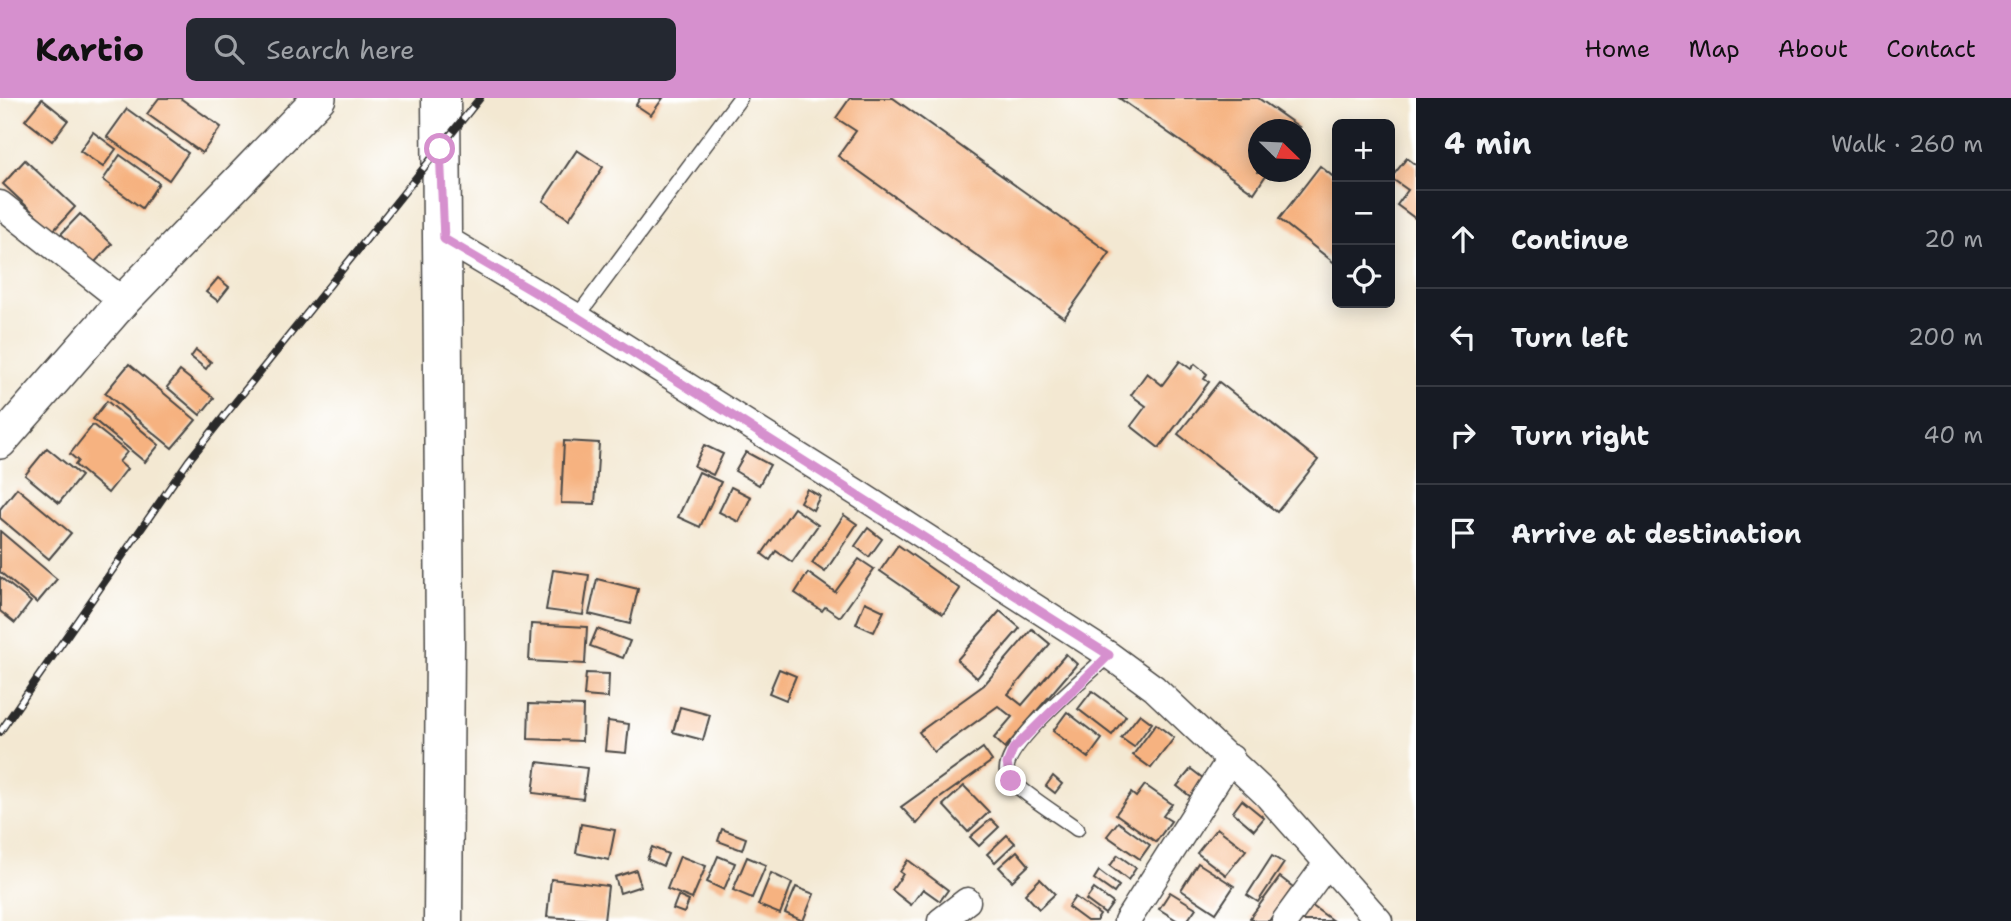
<!DOCTYPE html>
<meta charset="utf-8">
<style>
:root{--surface:#171b24;--page:#242831;--text:#f1f3f6;--muted:#9ea1a6;--line:#363941;--accent:#d690ce}
body{margin:0;font-family:"Shantell Sans",sans-serif;background:var(--page);color:var(--text)}
.controls{position:absolute;right:21px;top:21px;display:grid;overflow:hidden;border-radius:10px;box-shadow:0 4px 18px #0003}
.controls button{width:63px;height:63px;display:grid;place-items:center;padding:0;border:0;border-bottom:2px solid var(--line);background:var(--surface);color:var(--text);font:35px sans-serif}
.compass{position:absolute;left:1248px;top:21px;width:63px;height:63px;border-radius:50%;background:var(--surface);box-shadow:0 4px 18px #0003;rotate:113deg}
.stop{position:absolute;width:21px;height:21px;margin:-16px;border:5px solid #d690ce;border-radius:50%;background:#fff}
.stop.end{background:#d690ce;border-color:#fff;box-shadow:0 2px 7px #0008}
.list{margin:0;padding:0;list-style:none}
h2{display:flex;justify-content:space-between;align-items:center;height:91px;margin:0;padding:0 28px;font-size:30px}
h2 small{font-size:23px;font-weight:400;color:var(--muted)}
.list li{display:grid;grid-template-columns:46px 1fr auto;gap:21px;align-items:center;box-sizing:border-box;height:98px;padding:0 28px;border-top:2px solid var(--line)}
.list b{display:block;font-size:26px;white-space:nowrap}
.list em{font-size:23px;font-style:normal;color:var(--muted)}
.icon{flex:none;width:38px;height:38px;fill:none;stroke:currentColor;stroke-width:2;stroke-linecap:round;stroke-linejoin:round}
.map{position:relative;flex:none;width:1416px;height:823px;overflow:hidden}
header{display:flex;align-items:center;gap:42px;box-sizing:border-box;height:98px;padding:0 35px;background:var(--accent);color:#111}
header strong{font-size:33px}
nav{display:flex;gap:38px;margin-inline-start:auto;font-size:24px}
.search{width:490px;height:63px;background:var(--page);display:flex;align-items:center;gap:18px;box-sizing:border-box;padding:0 24px;border-radius:10px;color:var(--muted);font-size:26px}
main{display:flex}
aside{flex:1;background:var(--surface)}
.map>svg:first-child{display:block}
.building{fill:#f6b280}
.lines{fill:none;stroke-linecap:round;stroke-linejoin:round}
.service-casing{stroke:#494744;stroke-width:17}
.minor-casing{stroke:#494744;stroke-width:29}
.tertiary-casing{stroke:#494744;stroke-width:36}
.primary-casing{stroke:#494744;stroke-width:41}
.service{stroke:#fff;stroke-width:14}
.minor{stroke:#fff;stroke-width:26}
.tertiary{stroke:#fff;stroke-width:33}
.primary{stroke:#fff;stroke-width:38}
.rail-casing{stroke:#2b2b2b;stroke-width:8}
.rail{stroke:#fff;stroke-width:5;stroke-dasharray:16;stroke-linecap:butt}
.route{stroke:#d690ce;stroke-width:9}
</style>
<header>
<strong>Kartio</strong>
<div class="search"><svg class="icon" aria-label="search" viewBox="0 0 24 24"><circle cx="10" cy="10" r="6"/><path d="M15 15l6 6"/></svg>Search here</div>
<nav><a>Home</a><a>Map</a><a>About</a><a>Contact</a></nav>
</header>
<main>
<div class="map">
<svg width="1416" height="823" viewBox="0 0 1416 823">
<rect width="100%" height="100%" fill="#fff"/>
<filter id="ink" filterUnits="userSpaceOnUse"><feTurbulence type="fractalNoise" baseFrequency=".0143" numOctaves="2"/><feDisplacementMap in="SourceGraphic" scale="14" xChannelSelector="R" yChannelSelector="G"/><feConvolveMatrix kernelMatrix="1 2 1 2 8 2 1 2 1" color-interpolation-filters="sRGB"/></filter>
<filter id="wash" filterUnits="userSpaceOnUse"><feTurbulence type="fractalNoise" baseFrequency=".00686" numOctaves="4" result="noise"/><feDisplacementMap in="SourceGraphic" scale="28" xChannelSelector="R" yChannelSelector="G"/><feGaussianBlur stdDeviation="1.57" result="paint"/><feColorMatrix in="noise" values="0 0 0 0 0 0 0 0 0 0 0 0 0 0 0 0 0 1.4 0 .05"/><feComposite in="paint" operator="in"/></filter>
<g filter="url(#wash)">
<rect width="100%" height="100%" fill="#f3e8d2"/>
<g id="blocks">
<g class="building">
<path d="M 159,0 L 180,0 L 221,29 L 202,55 L 147,16 Z"/>
<path d="M 640,0 L 663,0 L 651,17 L 636,7 Z"/>
<path d="M 850,0 L 893,0 L 1110,155 L 1064,220 L 838,58 L 856,33 L 836,20 Z"/>
<path d="M 1119,0 L 1258,0 L 1299,29 L 1258,32 L 1258,74 L 1268,74 L 1254,95 Z"/>
<path d="M 42,1 L 68,22 L 52,43 L 25,22 Z"/>
<path d="M 127,11 L 188,55 L 169,82 L 107,39 Z"/>
<path d="M 93,34 L 116,51 L 103,69 L 80,53 Z"/>
<path d="M 577,52 L 603,69 L 569,121 L 543,103 Z"/>
<path d="M 120,57 L 159,85 L 142,110 L 103,82 Z"/>
<path d="M 1407,60 L 1416,67 L 1416,121 L 1397,107 L 1408,92 L 1391,80 Z"/>
<path d="M 25,62 L 75,109 L 53,133 L 3,86 Z"/>
<path d="M 1320,68 L 1337,82 L 1337,167 L 1279,121 Z"/>
<path d="M 80,116 L 112,146 L 93,166 L 61,136 Z"/>
<path d="M 218,180 L 229,189 L 218,203 L 206,194 Z"/>
<path d="M 196,252 L 211,264 L 206,271 L 191,259 Z"/>
<path d="M 1180,263 L 1191,271 L 1195,266 L 1207,276 L 1204,281 L 1209,284 L 1159,350 L 1131,328 L 1146,308 L 1131,297 L 1147,275 L 1162,287 Z"/>
<path d="M 129,266 L 196,322 L 172,350 L 105,295 Z"/>
<path d="M 180,273 L 214,300 L 200,317 L 167,289 Z"/>
<path d="M 1219,284 L 1318,362 L 1277,414 L 1178,336 Z"/>
<path d="M 107,303 L 159,347 L 145,364 L 93,321 Z"/>
<path d="M 93,327 L 127,354 L 119,364 L 127,371 L 108,395 L 75,367 L 78,363 L 70,356 Z"/>
<path d="M 564,343 L 599,345 L 595,406 L 561,405 Z"/>
<path d="M 704,347 L 723,356 L 713,377 L 694,368 Z"/>
<path d="M 47,350 L 81,378 L 59,405 L 25,377 Z"/>
<path d="M 746,354 L 770,367 L 759,387 L 735,373 Z"/>
<path d="M 699,374 L 721,384 L 700,429 L 678,419 Z"/>
<path d="M 731,389 L 751,399 L 739,424 L 719,414 Z"/>
<path d="M 17,390 L 71,435 L 49,461 L 0,420 L 0,411 Z"/>
<path d="M 807,391 L 820,398 L 813,412 L 800,404 Z"/>
<path d="M 794,410 L 818,427 L 792,464 L 776,453 L 770,462 L 762,456 Z"/>
<path d="M 844,417 L 857,426 L 825,474 L 812,465 Z"/>
<path d="M 868,430 L 882,441 L 869,459 L 855,448 Z"/>
<path d="M 0,433 L 57,481 L 37,505 L 0,474 Z"/>
<path d="M 898,447 L 960,491 L 943,516 L 880,473 Z"/>
<path d="M 859,461 L 874,471 L 840,519 L 825,509 L 822,513 L 795,495 L 808,475 L 835,494 Z"/>
<path d="M 553,472 L 589,477 L 583,517 L 546,512 Z"/>
<path d="M 0,479 L 31,504 L 15,525 L 0,513 Z"/>
<path d="M 597,481 L 638,491 L 630,526 L 589,516 Z"/>
<path d="M 865,504 L 884,513 L 874,534 L 856,526 Z"/>
<path d="M 1000,513 L 1020,530 L 977,580 L 957,562 Z"/>
<path d="M 531,526 L 587,529 L 585,566 L 529,563 Z"/>
<path d="M 597,531 L 630,543 L 623,560 L 590,548 Z"/>
<path d="M 1032,531 L 1050,546 L 1008,596 L 1022,607 L 1066,556 L 1077,566 L 1005,650 L 994,640 L 1012,619 L 998,608 L 934,654 L 919,634 L 984,587 Z"/>
<path d="M 779,571 L 796,578 L 786,602 L 769,595 Z"/>
<path d="M 586,575 L 609,576 L 608,600 L 584,598 Z"/>
<path d="M 1092,593 L 1126,618 L 1112,637 L 1078,611 Z"/>
<path d="M 529,606 L 583,608 L 582,643 L 528,641 Z"/>
<path d="M 680,609 L 710,617 L 703,642 L 673,634 Z"/>
<path d="M 1067,614 L 1102,641 L 1088,660 L 1053,633 Z"/>
<path d="M 1140,616 L 1152,625 L 1134,649 L 1121,640 Z"/>
<path d="M 608,623 L 629,626 L 626,655 L 605,653 Z"/>
<path d="M 1156,626 L 1174,640 L 1151,670 L 1133,657 Z"/>
<path d="M 983,650 L 992,663 L 936,703 L 917,726 L 901,709 Z"/>
<path d="M 537,664 L 587,670 L 583,701 L 533,695 Z"/>
<path d="M 1191,671 L 1204,681 L 1191,699 L 1177,688 Z"/>
<path d="M 1053,678 L 1062,686 L 1055,695 L 1046,688 Z"/>
<path d="M 1145,687 L 1172,706 L 1163,718 L 1171,723 L 1156,744 L 1116,716 L 1131,695 L 1136,699 Z"/>
<path d="M 964,688 L 989,714 L 968,734 L 943,707 Z"/>
<path d="M 1242,702 L 1264,720 L 1254,732 L 1233,714 Z"/>
<path d="M 991,721 L 999,729 L 979,748 L 970,739 Z"/>
<path d="M 1118,724 L 1150,747 L 1140,761 L 1107,738 Z"/>
<path d="M 581,726 L 615,732 L 609,762 L 576,755 Z"/>
<path d="M 1217,730 L 1246,752 L 1226,777 L 1197,755 Z"/>
<path d="M 722,731 L 746,740 L 742,752 L 718,743 Z"/>
<path d="M 1007,737 L 1015,745 L 995,764 L 987,756 Z"/>
<path d="M 652,749 L 668,756 L 663,768 L 647,761 Z"/>
<path d="M 1017,753 L 1029,767 L 1012,783 L 999,769 Z"/>
<path d="M 1118,757 L 1136,770 L 1128,782 L 1110,768 Z"/>
<path d="M 680,758 L 706,768 L 692,801 L 667,791 Z"/>
<path d="M 718,758 L 735,765 L 724,792 L 707,784 Z"/>
<path d="M 1272,758 L 1284,765 L 1258,804 L 1247,797 Z"/>
<path d="M 747,759 L 766,767 L 752,800 L 733,792 Z"/>
<path d="M 908,762 L 948,792 L 940,803 L 923,791 L 911,807 L 892,792 L 903,776 L 900,774 Z"/>
<path d="M 1198,765 L 1234,788 L 1216,815 L 1181,792 Z"/>
<path d="M 636,772 L 641,788 L 620,795 L 615,779 Z"/>
<path d="M 1099,773 L 1119,788 L 1114,795 L 1094,781 Z"/>
<path d="M 771,775 L 792,785 L 780,816 L 758,807 Z"/>
<path d="M 1280,779 L 1293,789 L 1269,823 L 1255,823 L 1250,820 Z"/>
<path d="M 551,781 L 608,788 L 604,823 L 547,819 Z"/>
<path d="M 1040,781 L 1055,796 L 1039,811 L 1025,796 Z"/>
<path d="M 796,789 L 814,796 L 803,823 L 785,815 Z"/>
<path d="M 1094,791 L 1113,805 L 1105,816 L 1086,802 Z"/>
<path d="M 1170,794 L 1196,810 L 1187,823 L 1178,823 L 1159,811 Z"/>
<path d="M 678,798 L 689,803 L 684,815 L 673,811 Z"/>
<path d="M 1075,799 L 1100,817 L 1096,823 L 1087,823 L 1068,809 Z"/>
<path d="M 1304,802 L 1333,823 L 1289,823 Z"/>
</g>
</g>
</g>
<g filter="url(#ink)">
<use href="#blocks" fill-opacity="0" stroke="#494744" stroke-width="2"/>
<g class="lines">
<g class="service-casing">
<g id="service">
<path d="M 577,219 L 740,0"/>
<path d="M 1077,731 C 1064,721 1013,689 1008,678 C 995,652 1089,576 1109,557"/>
</g>
</g>
<g class="minor-casing">
<g id="minor">
<path d="M 0,106 L 123,203"/>
<path d="M 444,140 L 577,219 L 859,396 L 1109,557 L 1154,590 L 1266,696 L 1379,823"/>
<path d="M 941,823 L 967,803"/>
<path d="M 1127,823 L 1231,660"/>
<path d="M 1285,823 L 1326,767"/>
</g>
</g>
<g class="tertiary-casing">
<path id="tertiary" d="M 0,344 L 123,203 L 319,0"/>
</g>
<g class="primary-casing">
<path id="primary" d="M 441,0 L 445,546 L 443,823"/>
</g>
<use href="#service" class="service"/>
<use href="#minor" class="minor"/>
<use href="#tertiary" class="tertiary"/>
<use href="#primary" class="primary"/>
<g class="rail-casing">
<path id="rail" d="M 0,634 L 189,362 L 480,0"/>
</g>
<use href="#rail" class="rail"/>
</g>
</g>
<g class="lines" filter="url(#ink)">
<path class="route" d="M 440,51 L 444,141 L 577,219 L 1109,557 L 1013,651 L 1007,666 L 1011,683"/>
</g>
</svg>
<div class="controls">
<button>+</button>
<button>−</button>
<button><svg class="icon" aria-label="locate" viewBox="0 0 24 24"><circle cx="12" cy="12" r="6"/><path d="M12 2v4M12 18v4M2 12h4M18 12h4"/></svg></button>
</div>
<svg class="compass" viewBox="-18 -18 36 36"><path d="M0-13l5 13h-10z" fill="#e53935"/><path d="M0 13l5-13h-10z" fill="#9ea1a6"/></svg>
<div class="stop" style="left:440px;top:51px"></div>
<div class="stop end" style="left:1011px;top:683px"></div>
</div>
<aside>
<h2>4 min<small>Walk · 260 m</small></h2>
<ul class="list">
<li><svg class="icon" aria-label="ahead" viewBox="0 0 24 24"><path d="M12 20V5M6 11l6-6 6 6"/></svg><div><b>Continue</b></div><em>20 m</em></li>
<li><svg class="icon" aria-label="left" viewBox="0 0 24 24"><path d="M17 20v-9H6M10 6l-5 5 5 5"/></svg><div><b>Turn left</b></div><em>200 m</em></li>
<li><svg class="icon" aria-label="right" viewBox="0 0 24 24"><path d="M7 20v-9h11M14 6l5 5-5 5"/></svg><div><b>Turn right</b></div><em>40 m</em></li>
<li><svg class="icon" aria-label="arrive" viewBox="0 0 24 24"><path d="M6 21V4h12l-3 4 3 4H6"/></svg><div><b>Arrive at destination</b></div></li>
</ul>
</aside>
</main>
